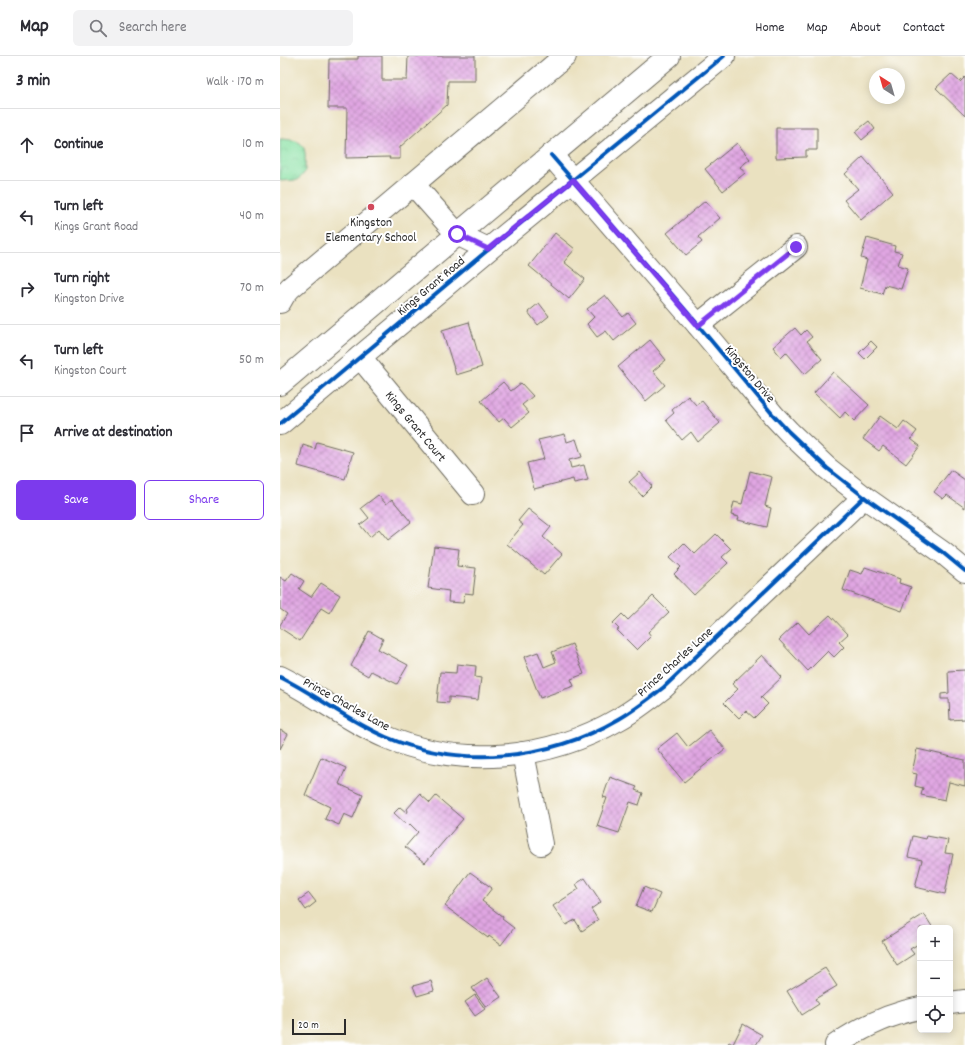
<!DOCTYPE html>
<meta charset="utf-8">
<style>
:root{--surface:#fff;--page:#f2f2f3;--text:#2b2b33;--muted:#7c7c81;--line:#e1e1e2;--accent:#7c3aed}
body{margin:0;font-family:Dekko,sans-serif;background:var(--page);color:var(--text)}
.controls{position:absolute;right:12px;bottom:12px;display:grid;overflow:hidden;border-radius:6px;box-shadow:0 2px 10px #0003}
.controls button{width:36px;height:36px;display:grid;place-items:center;padding:0;border:0;border-bottom:1px solid var(--line);background:var(--surface);color:var(--text);font:20px sans-serif}
.compass{position:absolute;left:589px;top:12px;width:36px;height:36px;border-radius:50%;background:var(--surface);box-shadow:0 2px 10px #0003;rotate:323deg}
.scale{position:absolute;left:12px;bottom:10px;width:54px;box-sizing:border-box;padding-left:4px;border:2px solid #2b2b2b;border-top:0;font-size:11px;line-height:14px;white-space:nowrap;color:#2b2b2b;-webkit-text-stroke:3px #fff;paint-order:stroke}
.stop{position:absolute;width:12px;height:12px;margin:-9px;border:3px solid #7c3aed;border-radius:50%;background:#fff}
.stop.end{background:#7c3aed;border-color:#fff;box-shadow:0 1px 4px #0008}
.list{margin:0;padding:0;list-style:none}
h2{display:flex;justify-content:space-between;align-items:center;height:52px;margin:0;padding:0 16px;font-size:17px}
h2 small{font-size:13px;font-weight:400;color:var(--muted)}
.list li{display:grid;grid-template-columns:26px 1fr auto;gap:12px;align-items:center;box-sizing:border-box;height:72px;padding:0 16px;border-top:1px solid var(--line)}
.list b{display:block;font-size:15px;white-space:nowrap}
.list p{margin:0;font-size:13px;white-space:nowrap;color:var(--muted)}
.list em{font-size:13px;font-style:normal;color:var(--muted)}
.actions{display:flex;gap:8px;padding:12px 16px}
.actions a{flex:1;padding:9px 0;border:1px solid var(--accent);border-radius:6px;text-align:center;font-size:14px;color:var(--accent)}
.actions .main{background:var(--accent);color:#fff}
.icon{flex:none;width:22px;height:22px;fill:none;stroke:currentColor;stroke-width:2;stroke-linecap:round;stroke-linejoin:round}
.map{position:relative;flex:none;width:685px;height:989px;overflow:hidden}
header{display:flex;align-items:center;gap:24px;box-sizing:border-box;height:56px;padding:0 20px;background:var(--surface);border-bottom:1px solid var(--line)}
header strong{font-size:19px}
nav{display:flex;gap:22px;margin-inline-start:auto;font-size:14px}
.search{width:280px;height:36px;background:var(--page);display:flex;align-items:center;gap:10px;box-sizing:border-box;padding:0 14px;border-radius:6px;color:var(--muted);font-size:15px}
main{display:flex}
aside{flex:1;background:var(--surface)}
.map>svg:first-child{display:block}
.park{fill:url(#park-crowns);stroke:#5a8668}
.building{fill:url(#building-cross-hatch)}
.lines{fill:none;stroke-linecap:round;stroke-linejoin:round}
.minor-casing{stroke:#6e6b5f;stroke-width:24}
.minor{stroke:#fff;stroke-width:22}
.cycleway-casing{stroke:#fff;stroke-width:6}
.cycleway{stroke:#0057b8;stroke-width:4}
.route{stroke:#7c3aed;stroke-width:5}
.poi-dot{fill:#d1495b;stroke:#fff;stroke-width:1.5}
.labels{text-anchor:middle;stroke-width:4;stroke-linejoin:round;paint-order:stroke}
.poi-label{font-size:13px;fill:#2b2b2b;stroke:#fff}
.street-label{font-size:13px;fill:#2b2b2b;stroke:#fff}
</style>
<header>
<strong>Map</strong>
<div class="search"><svg class="icon" aria-label="search" viewBox="0 0 24 24"><circle cx="10" cy="10" r="6"/><path d="M15 15l6 6"/></svg>Search here</div>
<nav><a>Home</a><a>Map</a><a>About</a><a>Contact</a></nav>
</header>
<main>
<aside>
<h2>3 min<small>Walk · 170 m</small></h2>
<ul class="list">
<li><svg class="icon" aria-label="ahead" viewBox="0 0 24 24"><path d="M12 20V5M6 11l6-6 6 6"/></svg><div><b>Continue</b></div><em>10 m</em></li>
<li><svg class="icon" aria-label="left" viewBox="0 0 24 24"><path d="M17 20v-9H6M10 6l-5 5 5 5"/></svg><div><b>Turn left</b><p>Kings Grant Road</p></div><em>40 m</em></li>
<li><svg class="icon" aria-label="right" viewBox="0 0 24 24"><path d="M7 20v-9h11M14 6l5 5-5 5"/></svg><div><b>Turn right</b><p>Kingston Drive</p></div><em>70 m</em></li>
<li><svg class="icon" aria-label="left" viewBox="0 0 24 24"><path d="M17 20v-9H6M10 6l-5 5 5 5"/></svg><div><b>Turn left</b><p>Kingston Court</p></div><em>50 m</em></li>
<li><svg class="icon" aria-label="arrive" viewBox="0 0 24 24"><path d="M6 21V4h12l-3 4 3 4H6"/></svg><div><b>Arrive at destination</b></div></li>
</ul>
<div class="actions"><a class="main">Save</a><a>Share</a></div>
</aside>
<div class="map">
<svg width="685" height="989" viewBox="0 0 685 989">
<defs>
<pattern id="park-crowns" width="20" height="18" patternUnits="userSpaceOnUse"><rect width="20" height="18" fill="#8ae1a4"/><path d="M2 6a3 3 0 1 1 6 0M12 15a3 3 0 1 1 6 0" fill="none" stroke="#77c18d"/></pattern>
<pattern id="building-cross-hatch" width="8" height="8" patternUnits="userSpaceOnUse"><rect width="8" height="8" fill="#e0a6e2"/><path d="M0 0l8 8M0 8l8-8" fill="none" stroke="#b687b7"/></pattern>
</defs>
<rect width="100%" height="100%" fill="#fff"/>
<filter id="ink" filterUnits="userSpaceOnUse"><feTurbulence type="fractalNoise" baseFrequency=".025" numOctaves="2"/><feDisplacementMap in="SourceGraphic" scale="8" xChannelSelector="R" yChannelSelector="G"/><feConvolveMatrix kernelMatrix="1 2 1 2 8 2 1 2 1" color-interpolation-filters="sRGB"/></filter>
<filter id="wash" filterUnits="userSpaceOnUse"><feTurbulence type="fractalNoise" baseFrequency=".012" numOctaves="4" result="noise"/><feDisplacementMap in="SourceGraphic" scale="16" xChannelSelector="R" yChannelSelector="G"/><feGaussianBlur stdDeviation="0.9" result="paint"/><feColorMatrix in="noise" values="0 0 0 0 0 0 0 0 0 0 0 0 0 0 0 0 0 1.4 0 .05"/><feComposite in="paint" operator="in"/></filter>
<g filter="url(#wash)">
<rect width="100%" height="100%" fill="#eae1c0"/>
<path class="park" d="M 0,83 C 29,84 25,92 25,116 L 18,124 L 0,125 Z"/>
<g id="blocks">
<g class="building">
<path d="M 78,0 L 102,0 L 102,24 L 127,24 L 128,0 L 195,0 L 195,25 L 168,25 L 167,49 L 120,91 L 120,103 L 109,103 L 110,101 L 66,102 L 67,52 L 48,52 L 49,3 L 78,3 Z"/>
<path d="M 671,18 L 680,26 L 685,21 L 685,60 L 656,32 Z"/>
<path d="M 589,65 L 595,73 L 582,84 L 575,76 Z"/>
<path d="M 496,72 L 537,72 L 537,94 L 526,94 L 526,101 L 496,102 Z"/>
<path d="M 457,87 L 470,103 L 460,111 L 465,117 L 443,135 L 425,113 Z"/>
<path d="M 583,101 L 613,136 L 581,164 L 564,144 L 578,133 L 565,118 Z"/>
<path d="M 425,145 L 440,162 L 418,181 L 422,186 L 406,199 L 387,177 Z"/>
<path d="M 275,177 L 295,193 L 284,206 L 305,223 L 289,243 L 249,210 Z"/>
<path d="M 587,182 L 615,190 L 614,195 L 622,197 L 618,209 L 628,212 L 621,233 L 605,229 L 602,238 L 580,232 L 587,204 L 581,202 Z"/>
<path d="M 325,239 L 343,261 L 348,257 L 356,267 L 334,285 L 326,275 L 317,281 L 307,268 L 314,261 L 307,253 Z"/>
<path d="M 259,247 L 269,260 L 258,269 L 248,256 Z"/>
<path d="M 189,266 L 202,311 L 176,319 L 162,274 Z"/>
<path d="M 515,272 L 521,279 L 526,274 L 532,281 L 527,285 L 542,303 L 525,318 L 506,296 L 501,301 L 493,291 Z"/>
<path d="M 370,284 L 386,304 L 373,315 L 385,329 L 366,345 L 338,311 Z"/>
<path d="M 591,285 L 597,291 L 585,303 L 579,297 Z"/>
<path d="M 553,316 L 589,349 L 574,365 L 565,356 L 560,362 L 534,337 Z"/>
<path d="M 223,326 L 231,335 L 241,327 L 253,340 L 242,349 L 249,357 L 232,371 L 224,362 L 219,366 L 201,345 Z"/>
<path d="M 408,340 L 416,349 L 422,345 L 440,367 L 418,386 L 411,376 L 402,384 L 386,364 L 394,357 L 392,354 Z"/>
<path d="M 600,360 L 618,373 L 624,365 L 637,375 L 631,383 L 640,390 L 626,408 L 603,390 L 599,395 L 583,383 Z"/>
<path d="M 285,378 L 287,386 L 296,383 L 302,401 L 289,404 L 291,412 L 304,409 L 308,424 L 294,427 L 293,423 L 254,433 L 247,407 L 264,403 L 258,384 Z"/>
<path d="M 37,386 L 73,396 L 65,423 L 18,410 L 23,389 L 35,393 Z"/>
<path d="M 671,414 L 685,424 L 685,452 L 667,439 L 663,443 L 654,436 Z"/>
<path d="M 470,415 L 492,421 L 485,450 L 491,452 L 487,471 L 458,464 L 459,461 L 451,459 L 454,446 L 462,448 Z"/>
<path d="M 360,416 L 372,430 L 362,440 L 349,426 Z"/>
<path d="M 98,439 L 106,448 L 112,443 L 131,466 L 108,484 L 99,473 L 90,481 L 80,469 L 89,462 L 81,452 Z"/>
<path d="M 248,453 L 271,471 L 263,481 L 282,498 L 264,519 L 227,488 L 243,469 L 238,465 Z"/>
<path d="M 436,478 L 451,493 L 442,501 L 448,507 L 414,539 L 394,518 L 401,511 L 390,501 L 404,487 L 415,498 Z"/>
<path d="M 154,490 L 179,493 L 177,510 L 196,512 L 193,538 L 185,537 L 183,547 L 168,546 L 169,535 L 148,532 Z"/>
<path d="M 585,511 L 620,523 L 619,527 L 631,531 L 622,555 L 563,534 L 570,514 L 582,518 Z"/>
<path d="M 12,517 L 24,525 L 19,533 L 31,541 L 41,527 L 60,539 L 49,557 L 41,552 L 20,585 L 0,572 L 0,569 L 7,558 L 0,553 L 0,521 L 6,525 Z"/>
<path d="M 373,540 L 389,556 L 368,576 L 371,580 L 357,594 L 337,574 L 339,573 L 333,567 L 342,558 L 348,564 Z"/>
<path d="M 550,559 L 568,578 L 559,586 L 564,591 L 554,601 L 548,595 L 528,615 L 499,584 L 518,566 L 529,578 Z"/>
<path d="M 89,575 L 103,583 L 98,593 L 128,609 L 117,628 L 91,615 L 88,620 L 71,610 Z"/>
<path d="M 292,588 L 304,618 L 291,623 L 294,630 L 260,642 L 244,601 L 258,596 L 264,611 L 276,606 L 272,596 Z"/>
<path d="M 482,599 L 502,621 L 481,641 L 488,648 L 474,662 L 466,655 L 459,662 L 444,647 L 458,633 L 452,628 Z"/>
<path d="M 177,608 L 196,610 L 195,621 L 201,622 L 198,644 L 169,641 L 169,647 L 157,646 L 160,616 L 176,617 Z"/>
<path d="M 685,614 L 685,663 L 670,664 L 669,643 L 661,643 L 661,638 L 669,637 L 668,615 Z"/>
<path d="M 0,674 L 8,678 L 0,693 Z"/>
<path d="M 429,674 L 445,693 L 404,726 L 377,693 L 397,677 L 408,691 Z"/>
<path d="M 637,693 L 685,704 L 685,730 L 669,726 L 665,744 L 641,739 L 643,732 L 635,730 L 637,718 L 632,717 Z"/>
<path d="M 41,701 L 66,712 L 59,728 L 83,739 L 73,762 L 64,758 L 59,769 L 45,763 L 50,751 L 25,739 Z"/>
<path d="M 330,721 L 357,731 L 355,734 L 363,737 L 359,749 L 350,746 L 339,777 L 317,770 L 327,742 L 323,741 Z"/>
<path d="M 140,738 L 150,747 L 156,740 L 183,763 L 145,807 L 125,791 L 138,776 L 130,768 L 128,770 L 114,757 L 120,751 L 127,757 L 128,755 L 127,753 Z"/>
<path d="M 633,780 L 646,783 L 647,780 L 668,784 L 665,797 L 673,798 L 665,838 L 635,831 L 642,804 L 628,801 Z"/>
<path d="M 190,816 L 212,832 L 202,845 L 223,861 L 222,863 L 234,872 L 221,889 L 209,880 L 208,882 L 165,850 Z"/>
<path d="M 305,822 L 321,846 L 311,853 L 318,864 L 302,875 L 295,864 L 286,869 L 273,850 L 299,833 L 296,828 Z"/>
<path d="M 364,831 L 380,838 L 372,856 L 356,850 Z"/>
<path d="M 29,837 L 36,846 L 26,854 L 19,844 Z"/>
<path d="M 644,858 L 653,872 L 640,872 L 640,887 L 630,893 L 634,898 L 617,909 L 602,885 Z"/>
<path d="M 545,912 L 557,930 L 535,943 L 539,948 L 522,959 L 507,935 Z"/>
<path d="M 207,922 L 221,941 L 206,951 L 192,932 Z"/>
<path d="M 151,925 L 154,935 L 137,940 L 133,930 Z"/>
<path d="M 195,939 L 205,953 L 195,960 L 185,946 Z"/>
<path d="M 463,968 L 482,979 L 476,989 L 447,989 L 449,986 L 453,988 Z"/>
</g>
</g>
</g>
<g filter="url(#ink)">
<use href="#blocks" fill-opacity="0" stroke="#6e6b5f" stroke-width="1"/>
<g class="lines">
<g class="minor-casing">
<g id="minor">
<path d="M 271,99 L 418,269 L 494,360 L 509,376 L 547,412 L 584,441 L 662,496 L 685,515"/>
<path d="M 133,128 L 177,178 L 208,193"/>
<path d="M 0,246 L 4,239 L 10,232 L 285,0"/>
<path d="M 418,269 L 516,191"/>
<path id="s1" d="M 80,301 L 193,438"/>
<path d="M 0,328 L 389,0"/>
<path d="M 0,368 L 221,183 L 444,0"/>
<path d="M 0,621 C 37,639 68,665 106,681 C 181,713 269,704 339,663 C 355,654 370,642 384,631 L 584,441"/>
<path d="M 243,697 L 261,788"/>
<path d="M 670,947 L 685,945"/>
<path d="M 556,989 C 582,971 609,958 640,952"/>
</g>
</g>
<use href="#minor" class="minor"/>
<g class="cycleway-casing">
<g id="cycleway">
<path d="M 271,99 L 418,269 L 494,360 L 509,376 L 547,412 L 584,441 L 662,496 L 685,515"/>
<path d="M 0,368 L 221,183 L 444,0"/>
<path d="M 0,621 C 37,639 68,665 106,681 C 181,713 269,704 339,663 C 355,654 370,642 384,631 L 584,441"/>
</g>
</g>
<use href="#cycleway" class="cycleway"/>
</g>
</g>
<g class="lines" filter="url(#ink)">
<path class="route" d="M 177,178 L 208,193 L 293,124 L 418,270 L 516,191"/>
</g>
<circle class="poi-dot" cx="91" cy="151" r="4"/>
<g class="labels">
<g class="poi-label">
<text x="91" y="170">Kingston<tspan x="91" dy="15">Elementary School</tspan></text>
</g>
<g class="street-label">
<text transform="translate(150 229) rotate(-40)" y="5">Kings Grant Road</text>
<text transform="translate(471 317) rotate(50)" y="5">Kingston Drive</text>
<text dy="5" stroke="none"><textPath href="#s1" startOffset="89">Kings Grant Court</textPath></text>
<text transform="translate(394 605) rotate(-42)" y="5">Prince Charles Lane</text>
<text transform="translate(67 647) rotate(29)" y="5">Prince Charles Lane</text>
</g>
</g>
</svg>
<div class="controls">
<button>+</button>
<button>−</button>
<button><svg class="icon" aria-label="locate" viewBox="0 0 24 24"><circle cx="12" cy="12" r="6"/><path d="M12 2v4M12 18v4M2 12h4M18 12h4"/></svg></button>
</div>
<svg class="compass" viewBox="-18 -18 36 36"><path d="M0-13l5 13h-10z" fill="#e53935"/><path d="M0 13l5-13h-10z" fill="#7c7c81"/></svg>
<div class="scale">20 m</div>
<div class="stop" style="left:177px;top:178px"></div>
<div class="stop end" style="left:516px;top:191px"></div>
</div>
</main>
